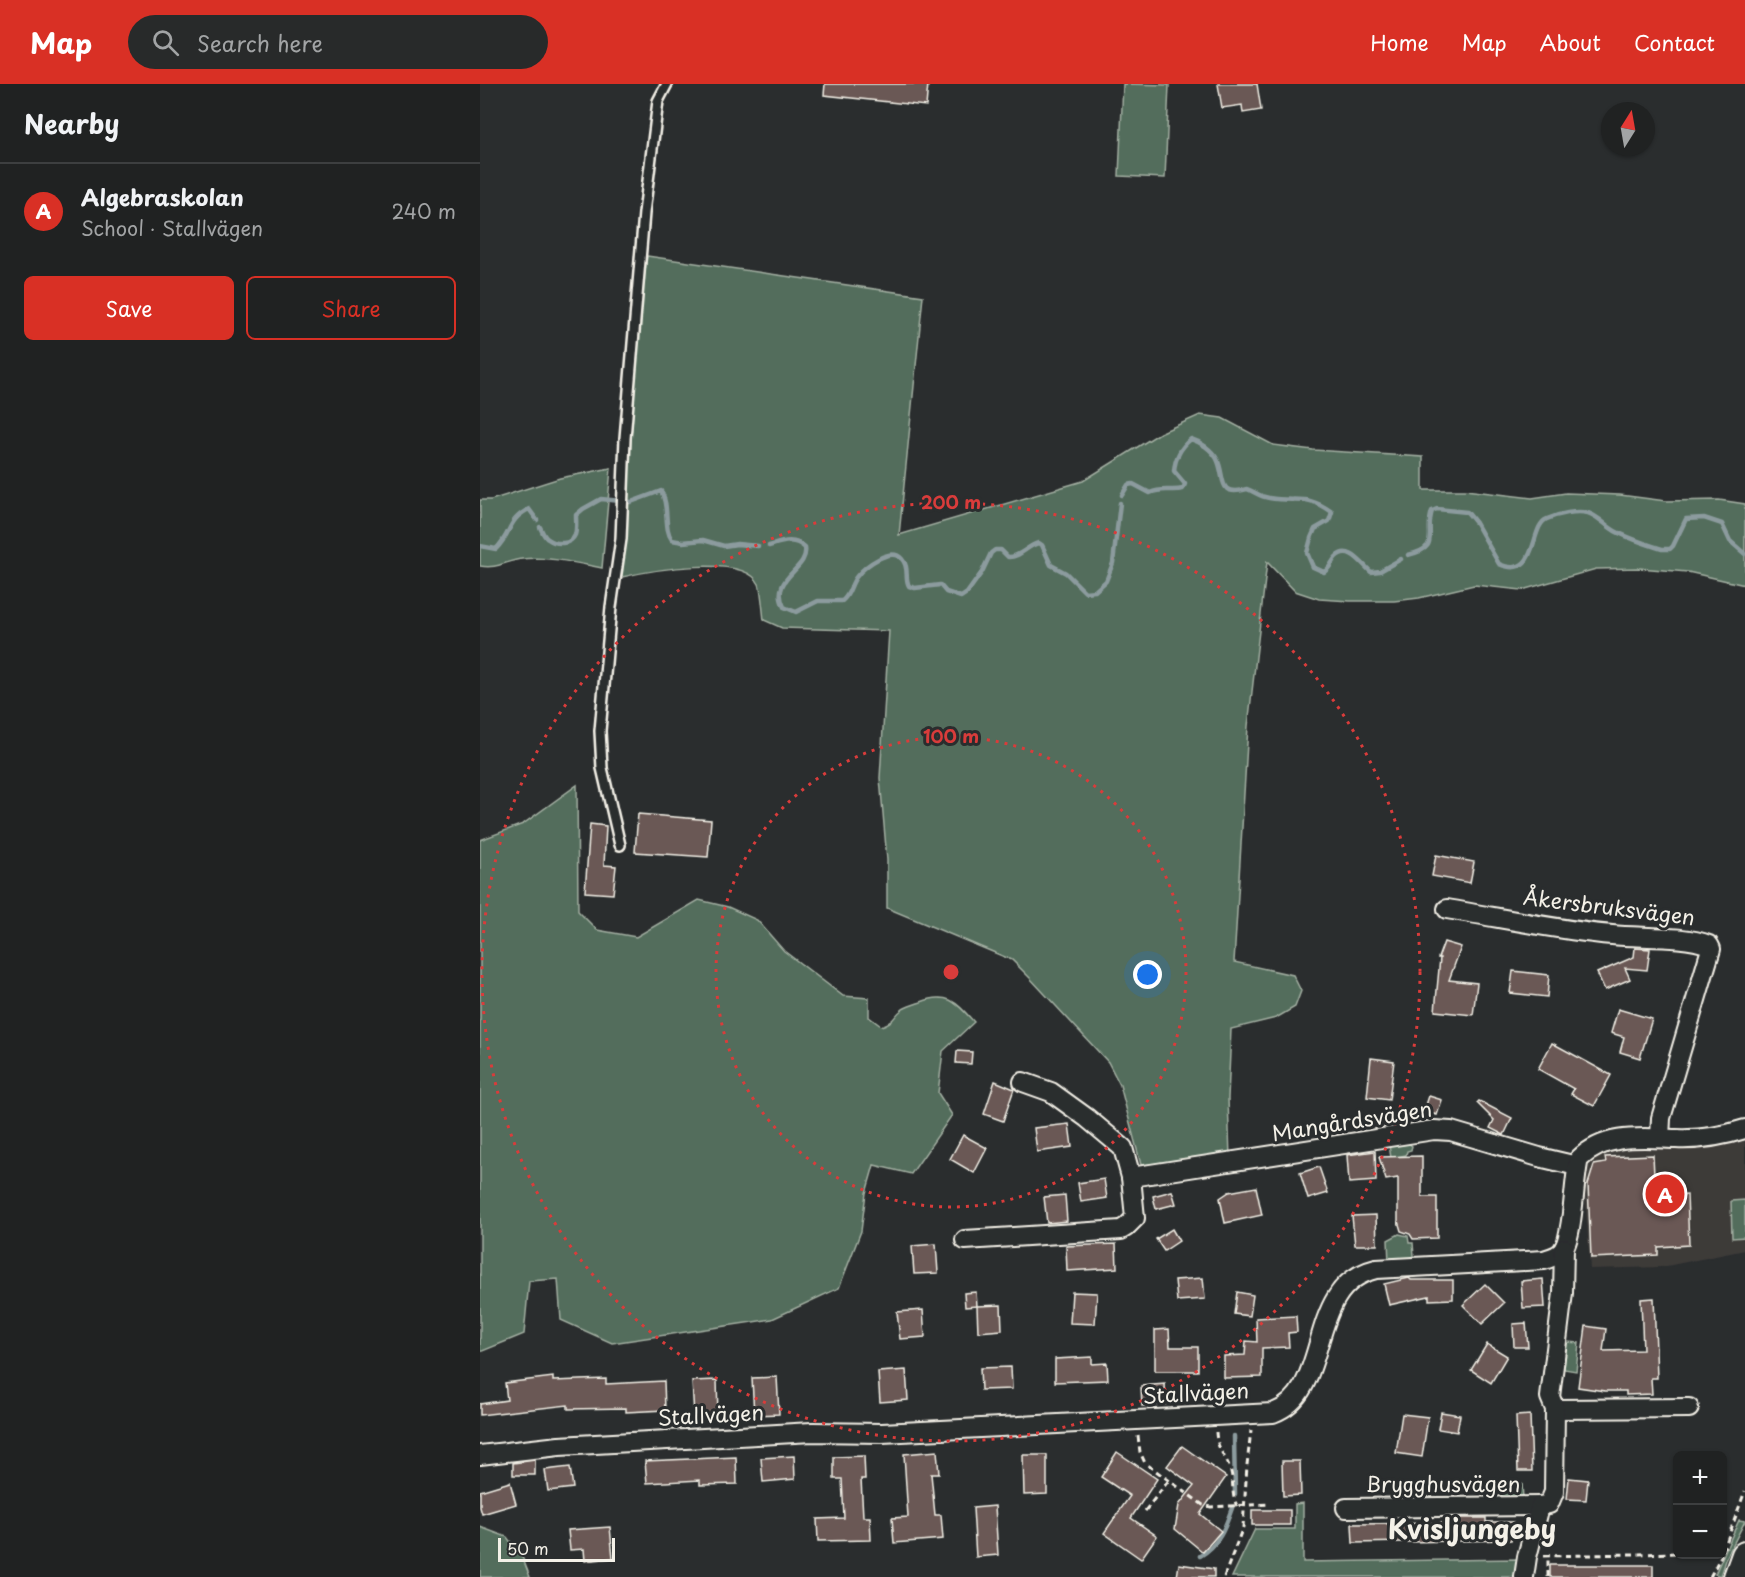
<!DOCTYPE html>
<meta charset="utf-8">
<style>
:root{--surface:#202222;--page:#282a2a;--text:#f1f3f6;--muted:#a2a4a5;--line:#3d3f40;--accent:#d93025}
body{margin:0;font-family:"Playpen Sans",sans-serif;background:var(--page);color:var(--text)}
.controls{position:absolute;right:18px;bottom:18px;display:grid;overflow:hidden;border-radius:9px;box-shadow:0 2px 4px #0004}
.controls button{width:54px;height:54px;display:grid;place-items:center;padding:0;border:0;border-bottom:2px solid var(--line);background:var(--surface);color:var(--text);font:30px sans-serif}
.compass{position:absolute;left:1121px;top:18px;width:54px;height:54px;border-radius:50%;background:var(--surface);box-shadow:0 2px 4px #0004;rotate:11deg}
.scale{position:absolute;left:18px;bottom:15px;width:117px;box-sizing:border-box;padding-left:6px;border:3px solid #f4f1e8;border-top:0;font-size:16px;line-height:21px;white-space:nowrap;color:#f4f1e8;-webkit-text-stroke:4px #2a2d2e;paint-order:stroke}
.you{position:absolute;left:668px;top:891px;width:21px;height:21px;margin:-15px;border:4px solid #fff;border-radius:50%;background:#1a73e8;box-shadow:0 0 0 9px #1a73e833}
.badge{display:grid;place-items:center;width:39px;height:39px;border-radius:50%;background:var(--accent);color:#fff;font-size:20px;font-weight:700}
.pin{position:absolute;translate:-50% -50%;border:3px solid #fff;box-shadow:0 2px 6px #0006}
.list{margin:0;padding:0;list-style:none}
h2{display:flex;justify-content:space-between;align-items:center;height:78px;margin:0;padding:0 24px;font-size:26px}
h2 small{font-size:20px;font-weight:400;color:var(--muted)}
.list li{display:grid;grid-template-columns:39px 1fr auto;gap:18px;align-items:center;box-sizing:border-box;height:96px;padding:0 24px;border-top:2px solid var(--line)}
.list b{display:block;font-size:22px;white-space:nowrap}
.list p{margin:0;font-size:20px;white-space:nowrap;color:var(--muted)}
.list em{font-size:20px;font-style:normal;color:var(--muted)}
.actions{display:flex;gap:12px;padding:18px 24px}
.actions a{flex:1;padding:14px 0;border:2px solid var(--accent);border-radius:9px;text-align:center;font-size:21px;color:var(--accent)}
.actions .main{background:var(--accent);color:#fff}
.icon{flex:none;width:33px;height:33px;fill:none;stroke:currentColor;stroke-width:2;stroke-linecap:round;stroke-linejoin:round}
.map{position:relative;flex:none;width:1265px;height:1493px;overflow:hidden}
header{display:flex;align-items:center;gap:36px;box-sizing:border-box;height:84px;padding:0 30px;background:var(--accent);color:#fff}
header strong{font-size:28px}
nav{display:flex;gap:33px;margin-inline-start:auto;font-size:21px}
.search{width:420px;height:54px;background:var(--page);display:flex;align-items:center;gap:15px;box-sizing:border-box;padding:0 21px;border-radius:33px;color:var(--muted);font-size:22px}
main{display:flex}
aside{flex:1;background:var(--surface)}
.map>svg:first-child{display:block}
.built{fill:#3d3a39}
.green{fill:#526d5c;stroke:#a3afa2;stroke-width:1.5}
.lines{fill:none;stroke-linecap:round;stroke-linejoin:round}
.stream{stroke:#8c9b9e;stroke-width:4.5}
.building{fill:#6a5854;stroke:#f4f1e8;stroke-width:1.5}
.lane-casing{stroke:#f4f1e8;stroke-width:14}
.street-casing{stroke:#f4f1e8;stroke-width:22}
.secondary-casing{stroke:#f4f1e8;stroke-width:30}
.path{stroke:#f4f1e8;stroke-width:3;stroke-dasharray:6 4.5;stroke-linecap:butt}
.lane{stroke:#2a2d2e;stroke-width:9}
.street{stroke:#2a2d2e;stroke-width:18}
.secondary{stroke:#2a2d2e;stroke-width:26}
.ring{fill:none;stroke:#d93c3b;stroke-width:3;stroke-dasharray:3 6}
.labels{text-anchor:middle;stroke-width:6;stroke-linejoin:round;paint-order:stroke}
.street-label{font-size:21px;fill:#f4f1e8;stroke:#2a2d2e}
.district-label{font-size:27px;font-weight:bold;fill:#f4f1e8;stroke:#2a2d2e}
.centre{fill:#d93c3b;stroke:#2a2d2e;stroke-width:3}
.ring-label{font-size:18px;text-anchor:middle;font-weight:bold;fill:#d93c3b;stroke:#2a2d2e;stroke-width:6;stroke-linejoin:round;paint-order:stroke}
</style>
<header>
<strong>Map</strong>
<div class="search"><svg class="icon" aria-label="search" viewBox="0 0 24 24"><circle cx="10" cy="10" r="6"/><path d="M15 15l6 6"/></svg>Search here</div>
<nav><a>Home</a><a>Map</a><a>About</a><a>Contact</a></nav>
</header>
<main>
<aside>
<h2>Nearby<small></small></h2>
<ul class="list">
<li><span class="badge">A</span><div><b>Algebraskolan</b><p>School · Stallvägen</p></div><em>240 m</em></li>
</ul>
<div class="actions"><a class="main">Save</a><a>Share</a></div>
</aside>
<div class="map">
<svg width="1265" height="1493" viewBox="0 0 1265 1493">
<rect width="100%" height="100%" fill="#2a2d2e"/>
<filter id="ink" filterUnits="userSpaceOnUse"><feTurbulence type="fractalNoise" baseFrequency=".0167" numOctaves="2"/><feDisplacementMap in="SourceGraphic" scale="12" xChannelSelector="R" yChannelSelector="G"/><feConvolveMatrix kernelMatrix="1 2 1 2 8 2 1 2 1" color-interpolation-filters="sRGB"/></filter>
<g filter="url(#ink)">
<path class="built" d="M 1265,1056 L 1265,1166 L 1182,1183 L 1110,1185 L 1104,1097 L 1110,1078 L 1129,1065 L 1227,1061 Z"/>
<g class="green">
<path d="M 643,0 L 689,1 L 685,94 L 639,92 Z"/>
<path d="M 167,172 L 443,212 L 419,451 L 603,397 L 680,349 L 720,331 L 742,334 L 793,361 L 833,366 L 943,373 L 943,406 L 985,406 L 1052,414 L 1086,409 L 1140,411 L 1186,417 L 1239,416 L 1265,420 L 1265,501 L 1208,488 L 1159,484 L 1116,485 L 1042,506 L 994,501 L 939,514 L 914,517 L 870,517 L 839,515 L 815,507 L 787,478 L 768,642 L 754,878 L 813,891 L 821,907 L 815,923 L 796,934 L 751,945 L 748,1014 L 750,1074 L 661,1081 L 640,1001 L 628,978 L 550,894 L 532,876 L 407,824 L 407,776 L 400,694 L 409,547 L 302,544 L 284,536 C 283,528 281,504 279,500 C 264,469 168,487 142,493 L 159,232 Z"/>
<path d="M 131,384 L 122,484 C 97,479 68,472 42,475 C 24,477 19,485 0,482 L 0,416 L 11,416 L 80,394 Z"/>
<path d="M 97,701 L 98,827 L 117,846 L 156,853 L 219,816 L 248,823 L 277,836 L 304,867 L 363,912 L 389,914 L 389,933 L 401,942 C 416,937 413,932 423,925 C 428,922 435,920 441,918 C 468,907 477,919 494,938 L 463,967 L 458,1009 L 472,1031 L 431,1090 L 394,1081 L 386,1109 L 381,1147 L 359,1204 L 292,1235 L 132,1259 L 81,1236 L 78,1195 L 49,1197 L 44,1250 L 0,1268 L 0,756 L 43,740 Z"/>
<path d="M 928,1059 L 932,1062 L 931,1066 L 927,1067 L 926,1071 L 911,1074 L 909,1061 Z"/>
<path d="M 1265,1116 L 1265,1153 L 1252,1154 L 1251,1117 Z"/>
<path d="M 919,1150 L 928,1152 L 929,1159 L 933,1159 L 934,1172 L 931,1178 L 909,1179 L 908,1156 Z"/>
<path d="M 1087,1258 L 1099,1259 L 1096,1287 L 1084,1285 Z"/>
<path d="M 1028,1400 L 1042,1400 L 1043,1414 L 1019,1415 Z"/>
<path d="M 823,1419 L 823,1478 L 1039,1475 L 1038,1493 L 752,1493 L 775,1445 L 815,1445 L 815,1420 Z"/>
<path d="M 1259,1436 L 1265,1437 L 1245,1476 L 1240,1492 L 1235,1490 Z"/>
<path d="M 0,1443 L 27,1453 L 43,1475 L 50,1493 L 0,1493 Z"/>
</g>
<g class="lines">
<g class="stream">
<path d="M 642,411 L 648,401 L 653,400 L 670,409 C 683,403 691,408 703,405 L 705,400 L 694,387 C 695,374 701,363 711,355 C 721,358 732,366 737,375 C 746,393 736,414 767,405 C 775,408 780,413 789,414 C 817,419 826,409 852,428 L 849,437 L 835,445 L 831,454 L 827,469 L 833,483 L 844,488 C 851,484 851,478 856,473 C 869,460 882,480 891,488 L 900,487 L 921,475"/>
<path d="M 60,443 C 62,447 64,453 68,455 C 76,461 91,461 95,451 C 97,445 96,437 96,431 L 103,425 L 121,415 L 151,418 L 181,407 C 190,422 183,444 192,456 L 203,458 L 223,456 L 244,462 L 257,460 L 278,462"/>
<path d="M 0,462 L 16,465 C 32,449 27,436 49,425 L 57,436"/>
<path d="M 289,462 C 302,458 314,453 325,464 C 329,486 289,493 304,523 L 316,528 L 338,517 L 362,517 C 371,510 370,500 377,492 C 385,482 411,462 422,475 C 430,484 424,493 429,502 L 435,504 L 460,501 L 466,508 L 481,513 L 487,509 L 502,488 L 511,469 L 515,466 L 521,466 L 528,473 C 539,474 548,461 559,459 L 562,461 L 571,481 L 586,489 L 605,508 L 615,507 L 626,497 L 633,479 L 640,419"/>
<path d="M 928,471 C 962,463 944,451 952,427 L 957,425 L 987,428 L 996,439 L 1019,480 C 1059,497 1049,442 1067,435 C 1078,430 1097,426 1108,429 C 1118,432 1126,442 1135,447 C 1150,455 1166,460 1182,465 L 1190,465 L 1193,462 L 1206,435 L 1224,434 L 1242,440 L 1250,457 L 1265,470"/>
<path d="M 754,1352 L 755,1410"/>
<path d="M 720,1472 C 739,1461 745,1444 752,1424"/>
</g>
</g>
<g class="building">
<path d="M 345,0 L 448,0 L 446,22 L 344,11 Z"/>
<path d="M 738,0 L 777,0 L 781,26 L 763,29 L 762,21 L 742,24 Z"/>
<path d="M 158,730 L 231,736 L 228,773 L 155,768 Z"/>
<path d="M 110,740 L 126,742 L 124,781 L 136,782 L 133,810 L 105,808 Z"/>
<path d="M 956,771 L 994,778 L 990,799 L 952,792 Z"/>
<path d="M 964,858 L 981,863 L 969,896 L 997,899 L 993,931 L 955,927 L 960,874 L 958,874 Z"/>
<path d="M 1155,864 L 1170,865 L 1167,886 L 1145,884 L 1150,895 L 1125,906 L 1117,889 L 1154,873 Z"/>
<path d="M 1033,887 L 1069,891 L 1067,913 L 1030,909 Z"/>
<path d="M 1138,925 L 1172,935 L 1160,974 L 1140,968 L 1144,953 L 1131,949 Z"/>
<path d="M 1072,959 L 1131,991 L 1114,1022 L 1091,1010 L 1094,1005 L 1058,985 Z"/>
<path d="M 477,967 L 492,968 L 491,980 L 476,979 Z"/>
<path d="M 891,974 L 914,977 L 909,1016 L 887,1013 Z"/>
<path d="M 515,997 L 534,1005 L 523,1037 L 504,1030 Z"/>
<path d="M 949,1012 L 962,1016 L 957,1031 L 944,1027 Z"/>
<path d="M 999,1017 L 1032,1034 L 1024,1051 L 1010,1044 L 1014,1036 L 997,1019 Z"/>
<path d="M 589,1040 L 592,1063 L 557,1068 L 554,1044 Z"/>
<path d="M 483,1051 L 507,1064 L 494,1089 L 470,1075 Z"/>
<path d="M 895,1067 L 896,1097 L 869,1099 L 867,1071 Z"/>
<path d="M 1173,1071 L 1175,1112 L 1207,1111 L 1209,1161 L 1178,1163 L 1178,1171 L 1111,1174 L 1108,1100 L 1114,1081 L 1126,1079 L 1125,1073 Z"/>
<path d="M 942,1072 L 942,1113 L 957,1113 L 957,1154 L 933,1155 L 930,1150 L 921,1147 L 918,1137 L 918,1094 L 906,1096 L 899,1073 Z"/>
<path d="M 839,1083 L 848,1109 L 828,1115 L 820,1089 Z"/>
<path d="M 624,1095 L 627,1114 L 601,1118 L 598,1099 Z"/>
<path d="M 776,1103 L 782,1131 L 745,1139 L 740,1114 L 749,1108 Z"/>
<path d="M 692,1107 L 696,1120 L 676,1125 L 673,1112 Z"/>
<path d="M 585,1111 L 587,1137 L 567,1139 L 564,1113 Z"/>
<path d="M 896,1131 L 897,1161 L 875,1161 L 872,1132 Z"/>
<path d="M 692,1145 L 699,1157 L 684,1167 L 676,1155 Z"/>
<path d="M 456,1160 L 458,1189 L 434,1190 L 432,1162 Z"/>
<path d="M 636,1160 L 637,1184 L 587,1187 L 586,1162 Z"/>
<path d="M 723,1194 L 725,1215 L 697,1217 L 695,1196 Z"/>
<path d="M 929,1194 L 931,1196 L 973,1196 L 973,1215 L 949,1216 L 949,1212 L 909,1221 L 904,1200 Z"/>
<path d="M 1063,1195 L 1065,1223 L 1043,1224 L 1041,1197 Z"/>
<path d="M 1005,1200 L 1024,1219 L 1002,1240 L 983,1221 Z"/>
<path d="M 496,1208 L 497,1222 L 485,1223 L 484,1209 Z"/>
<path d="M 592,1208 L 617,1209 L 615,1240 L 590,1239 Z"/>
<path d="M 757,1208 L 773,1211 L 770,1232 L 754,1230 Z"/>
<path d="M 1174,1214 L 1177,1294 L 1171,1294 L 1172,1310 L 1146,1311 L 1146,1307 L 1125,1307 L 1098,1303 L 1106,1242 L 1126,1245 L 1123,1267 L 1163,1266 L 1161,1215 Z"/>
<path d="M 521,1221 L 522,1246 L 498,1248 L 497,1222 Z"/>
<path d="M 443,1226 L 445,1253 L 420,1255 L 417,1228 Z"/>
<path d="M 816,1232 L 817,1248 L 808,1249 L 809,1263 L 782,1264 L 782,1293 L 744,1294 L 744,1272 L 765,1271 L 766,1257 L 777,1258 L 776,1234 Z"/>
<path d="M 1046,1239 L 1048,1263 L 1034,1263 L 1033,1240 Z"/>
<path d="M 689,1245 L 690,1263 L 718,1263 L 718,1287 L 675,1287 L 675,1246 Z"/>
<path d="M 1007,1260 L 1027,1272 L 1011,1299 L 991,1286 Z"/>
<path d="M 612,1273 L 612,1280 L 627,1279 L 628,1296 L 575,1298 L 575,1275 Z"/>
<path d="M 531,1283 L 532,1305 L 501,1306 L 500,1284 Z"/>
<path d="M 426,1286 L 428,1316 L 400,1318 L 398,1288 Z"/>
<path d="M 73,1293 L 73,1297 L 126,1295 L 126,1300 L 184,1297 L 185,1326 L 146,1328 L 146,1324 L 88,1325 L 88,1321 L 0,1331 L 0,1320 L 27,1316 L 25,1299 Z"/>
<path d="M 297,1293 L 299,1330 L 274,1331 L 272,1294 Z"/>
<path d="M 237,1296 L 238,1332 L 214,1332 L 212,1297 Z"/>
<path d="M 685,1300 L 686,1320 L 662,1322 L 661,1302 Z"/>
<path d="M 961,1328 L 980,1331 L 977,1348 L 958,1345 Z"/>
<path d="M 922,1330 L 948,1333 L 942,1373 L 916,1369 Z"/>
<path d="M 1050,1331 L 1052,1387 L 1038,1387 L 1036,1332 Z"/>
<path d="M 702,1362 L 746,1393 L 720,1430 L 741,1447 L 723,1468 L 695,1445 L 699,1421 L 714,1402 L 687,1382 Z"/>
<path d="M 457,1367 L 459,1390 L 451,1390 L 455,1431 L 461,1431 L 463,1455 L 414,1459 L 412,1434 L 428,1433 L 424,1370 Z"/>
<path d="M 637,1368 L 677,1395 L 651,1434 L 677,1452 L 661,1475 L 624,1449 L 650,1412 L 621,1393 Z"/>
<path d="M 543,1371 L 567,1371 L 567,1410 L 544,1411 Z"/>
<path d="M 314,1372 L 315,1395 L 283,1398 L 281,1374 Z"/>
<path d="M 384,1372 L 385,1395 L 381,1395 L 383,1433 L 390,1433 L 391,1456 L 338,1457 L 337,1435 L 364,1434 L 362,1395 L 354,1395 L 354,1373 Z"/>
<path d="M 256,1373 L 257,1400 L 220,1401 L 220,1396 L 167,1399 L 165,1377 Z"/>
<path d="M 55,1376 L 55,1391 L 33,1391 L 33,1379 Z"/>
<path d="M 802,1377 L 820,1377 L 821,1411 L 803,1412 Z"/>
<path d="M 90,1383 L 93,1404 L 68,1407 L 65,1386 Z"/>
<path d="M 1089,1394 L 1108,1396 L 1106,1416 L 1087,1415 Z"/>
<path d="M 30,1398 L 36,1420 L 2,1430 L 0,1423 L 0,1407 Z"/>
<path d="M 515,1422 L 518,1471 L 496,1473 L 493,1424 Z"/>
<rect x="772" y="1426" width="38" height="15"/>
<path d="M 978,1434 L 1006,1434 L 1006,1438 L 1033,1438 L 1031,1456 L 873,1459 L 872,1440 L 978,1439 Z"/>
<path d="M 130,1443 L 133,1474 L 105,1477 L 104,1465 L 90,1466 L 88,1446 Z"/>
<path d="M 699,1480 L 734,1485 L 734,1493 L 697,1493 Z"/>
<rect x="1070" y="1481" width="103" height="12"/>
</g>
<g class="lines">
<g class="lane-casing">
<path id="lane" d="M 140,761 L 122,684 L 120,647 L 131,523 L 141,455 L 145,354 L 164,129 L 178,17 L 187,0"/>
</g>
<g class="street-casing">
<g id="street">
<path d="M 967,825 C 1022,834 1077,846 1132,851 C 1160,854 1204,851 1229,861 L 1231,865 L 1228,875 L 1181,1034 L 1180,1054"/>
<path d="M 543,998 L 571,1008 L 607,1034 L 643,1064 L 651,1093"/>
<path d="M 485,1156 L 641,1146 L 646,1143 L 655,1134 L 651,1093 L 954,1046 L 971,1047 L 1059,1073 L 1097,1082"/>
<path d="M 1075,1325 L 1209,1324"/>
<path d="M 0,1371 L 79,1362 L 332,1348 L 402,1349 L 793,1329 C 854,1307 823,1202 896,1185 L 1064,1176 C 1069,1174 1076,1173 1081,1168 C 1094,1156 1093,1096 1099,1075 C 1126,1049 1161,1054 1196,1055 C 1219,1056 1243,1052 1265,1045"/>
<path d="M 866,1424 L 1060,1422"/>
<path d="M 1044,1493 L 1047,1473 L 1060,1422 L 1069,1420 L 1074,1408 L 1075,1325 L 1070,1313 L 1083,1209 L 1084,1164"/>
</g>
</g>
<g class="secondary-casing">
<path id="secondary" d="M 1257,1493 L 1265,1471"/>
</g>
<g class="path">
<path d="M 736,1348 C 737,1368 747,1372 751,1388 C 754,1400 751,1410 757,1422"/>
<path d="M 658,1352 L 660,1368 L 665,1379 L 723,1421 L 731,1423 L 789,1420"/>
<path d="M 665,1427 L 689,1396"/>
<path d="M 1243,1467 L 1265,1407"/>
<path d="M 1064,1472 L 1198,1469"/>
<path d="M 744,1493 L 763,1443 L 767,1381 L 771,1346"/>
<path d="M 1068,1493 L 1068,1472"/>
<path d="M 1230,1493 L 1242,1470"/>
</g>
<use href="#lane" class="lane"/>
<use href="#street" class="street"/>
<use href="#secondary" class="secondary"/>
</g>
</g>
<g class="ring">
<circle cx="471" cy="888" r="235"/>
<circle cx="471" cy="888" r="469"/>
</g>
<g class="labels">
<g class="street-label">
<text transform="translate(1129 824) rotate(7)" y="7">Åkersbruksvägen</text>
<text transform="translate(872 1038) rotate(-9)" y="7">Mangårdsvägen</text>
<text transform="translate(716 1310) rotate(-3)" y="7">Stallvägen</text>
<text transform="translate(231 1332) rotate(-3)" y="7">Stallvägen</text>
<text x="963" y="1408">Brygghusvägen</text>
</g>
<g class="district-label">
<text x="992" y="1455">Kvisljungeby</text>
</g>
</g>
<circle cx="471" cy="888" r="9" class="centre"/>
<g class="ring-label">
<text x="471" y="425">200 m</text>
<text x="471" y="659">100 m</text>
</g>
</svg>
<div class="controls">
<button>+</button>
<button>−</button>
</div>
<svg class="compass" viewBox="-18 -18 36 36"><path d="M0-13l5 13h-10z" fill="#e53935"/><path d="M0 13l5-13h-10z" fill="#a2a4a5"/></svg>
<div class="scale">50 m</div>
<div class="you"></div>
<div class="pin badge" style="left:1185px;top:1110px">A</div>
</div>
</main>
